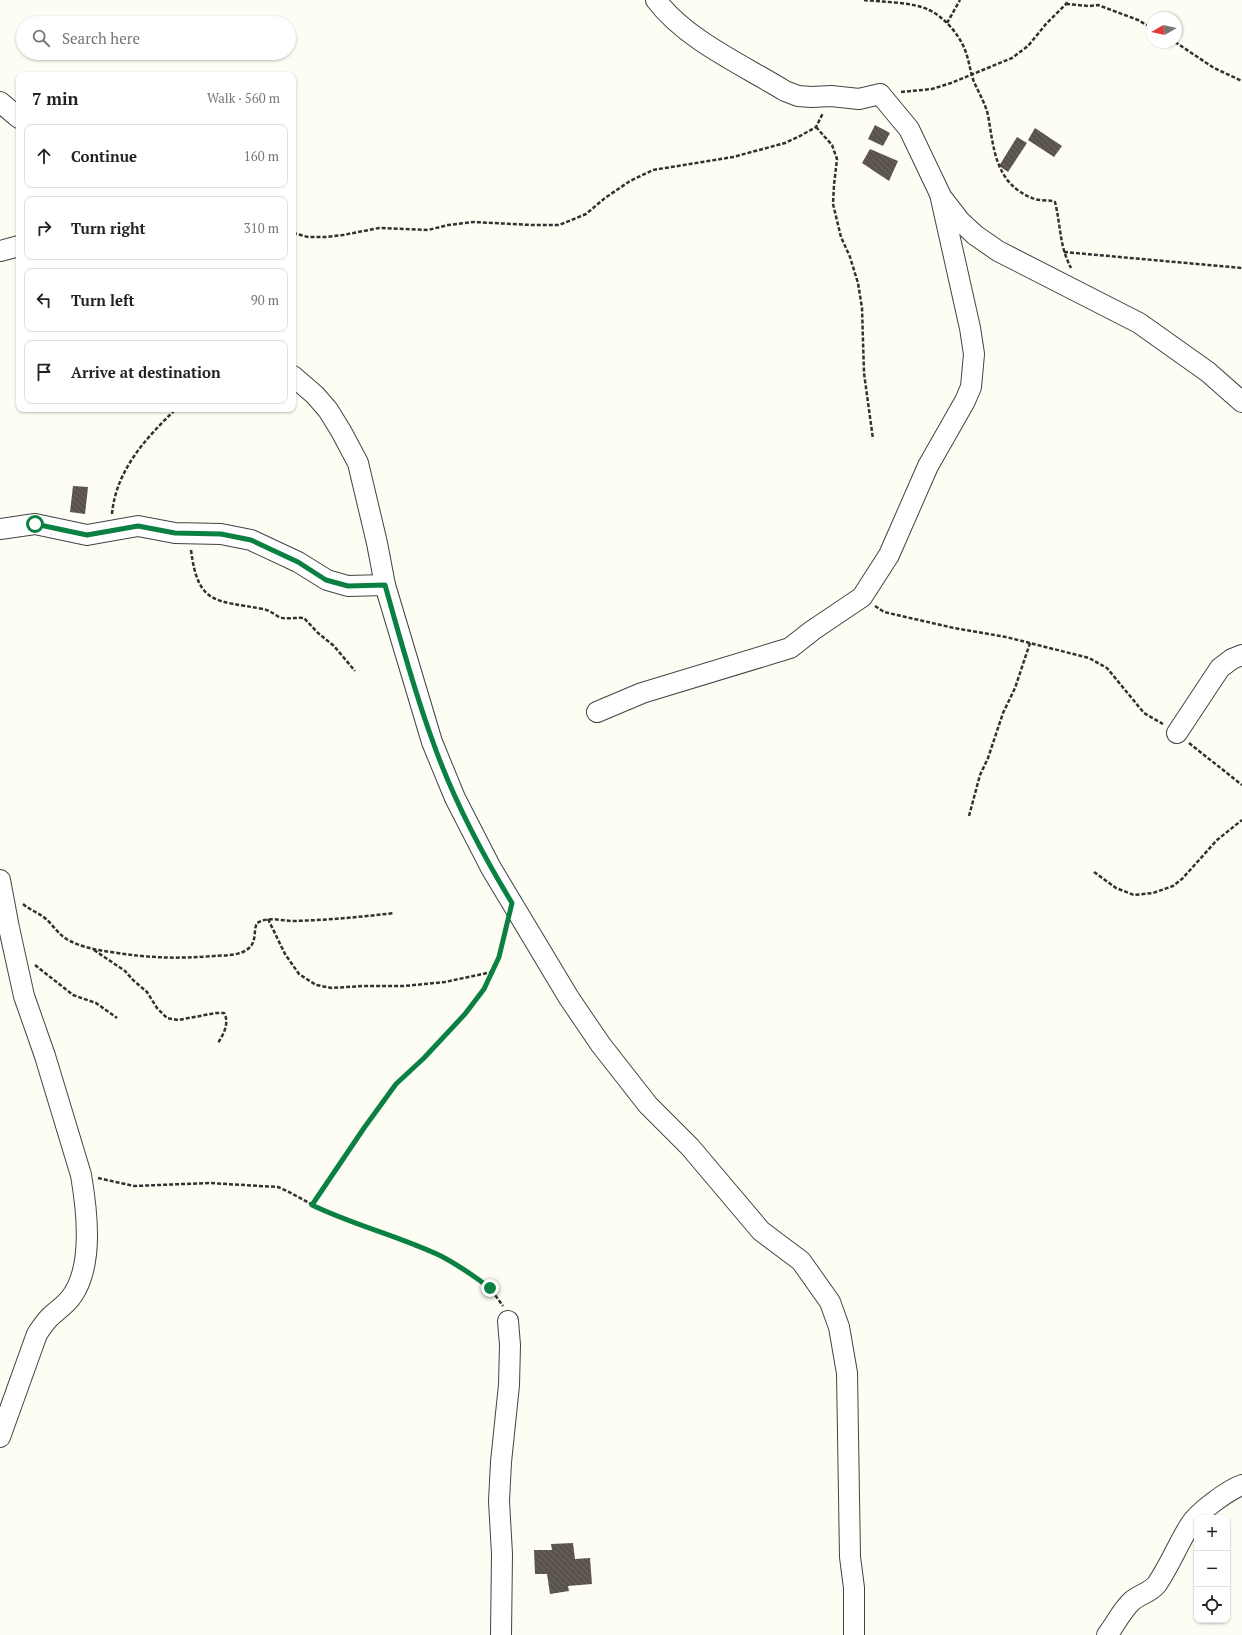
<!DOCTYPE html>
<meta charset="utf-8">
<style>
:root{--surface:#fff;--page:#f2f2f2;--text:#222;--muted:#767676;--line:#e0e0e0}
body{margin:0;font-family:"PT Serif",serif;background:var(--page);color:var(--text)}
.controls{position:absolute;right:12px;bottom:12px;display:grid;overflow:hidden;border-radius:8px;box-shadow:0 1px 3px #0004}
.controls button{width:36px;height:36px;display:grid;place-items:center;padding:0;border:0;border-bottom:1px solid var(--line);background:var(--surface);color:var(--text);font:20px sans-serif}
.compass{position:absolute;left:1146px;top:12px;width:36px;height:36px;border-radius:50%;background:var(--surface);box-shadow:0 1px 3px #0004;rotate:261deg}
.stop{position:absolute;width:12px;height:12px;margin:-9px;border:3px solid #0b8043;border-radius:50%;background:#fff}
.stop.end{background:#0b8043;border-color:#fff;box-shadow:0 1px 4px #0008}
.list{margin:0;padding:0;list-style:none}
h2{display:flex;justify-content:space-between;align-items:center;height:52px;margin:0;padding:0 16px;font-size:17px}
h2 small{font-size:13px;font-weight:400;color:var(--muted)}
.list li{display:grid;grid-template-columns:26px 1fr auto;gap:12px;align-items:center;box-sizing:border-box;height:64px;margin:0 8px 8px;padding:0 8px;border:1px solid var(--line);border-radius:8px}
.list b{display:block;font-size:15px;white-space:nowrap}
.list em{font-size:13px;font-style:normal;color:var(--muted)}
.icon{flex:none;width:22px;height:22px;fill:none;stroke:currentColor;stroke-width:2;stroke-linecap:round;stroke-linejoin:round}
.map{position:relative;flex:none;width:1242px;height:1635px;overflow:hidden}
.search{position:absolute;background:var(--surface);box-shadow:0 1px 3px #0004;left:16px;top:16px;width:280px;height:44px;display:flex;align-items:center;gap:10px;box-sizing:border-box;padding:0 14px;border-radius:22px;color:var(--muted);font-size:15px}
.panel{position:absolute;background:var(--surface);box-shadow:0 1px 3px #0004;left:16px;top:72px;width:280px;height:340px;border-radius:8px}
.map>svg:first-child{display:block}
.building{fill:url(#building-back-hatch)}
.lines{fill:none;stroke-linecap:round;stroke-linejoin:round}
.minor-casing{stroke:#434343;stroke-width:22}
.path{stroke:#323232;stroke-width:2.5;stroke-dasharray:4 2;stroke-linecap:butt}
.minor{stroke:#fff;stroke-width:20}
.route{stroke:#0b8043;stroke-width:5}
</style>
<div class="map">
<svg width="1242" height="1635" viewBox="0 0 1242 1635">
<defs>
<pattern id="building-back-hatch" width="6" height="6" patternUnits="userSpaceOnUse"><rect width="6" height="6" fill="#59524d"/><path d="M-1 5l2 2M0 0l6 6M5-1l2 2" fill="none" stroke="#6c6662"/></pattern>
</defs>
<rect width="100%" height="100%" fill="#fefdf4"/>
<g class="building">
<path d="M 875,125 L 890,133 L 883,146 L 868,139 Z"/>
<path d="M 1035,128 L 1062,146 L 1054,157 L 1028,140 Z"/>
<path d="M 1017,137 L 1027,143 L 1008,172 L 999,166 Z"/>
<path d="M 870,149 L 898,161 L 889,181 L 862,163 Z"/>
<path d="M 73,486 L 88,487 L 85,514 L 70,512 Z"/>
<path d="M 573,1543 L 575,1559 L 590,1558 L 592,1584 L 568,1586 L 569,1591 L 550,1594 L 547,1574 L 535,1574 L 534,1550 L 552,1550 L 551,1544 Z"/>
</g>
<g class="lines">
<g class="minor-casing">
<g id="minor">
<path d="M 0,102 L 19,118"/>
<path d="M 943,199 L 960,221 L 975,235 L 998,251 L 1139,323 L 1208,372 L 1242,402"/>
<path d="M 0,251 L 19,246"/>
<path d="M 293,376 L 315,395 L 328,410 L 341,431 L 358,463 L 377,543 L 385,585 L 432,742 L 455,798 L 491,868 L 569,998 L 601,1045 L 648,1105 L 690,1147 L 761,1231 L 801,1261 L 830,1302 L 839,1327 L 847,1373 L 850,1557 L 854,1588 L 854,1635"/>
<path d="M 0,529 L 35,524 L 87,535 L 138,526 L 175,533 L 221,534 L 251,540 L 298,562 L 327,580 L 348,586 L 385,585"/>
<path d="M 597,712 L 642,693 L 790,648 L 813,630 L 862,597 L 889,555 L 928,466 L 965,401 L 971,387 L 974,354 L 970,328 L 940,194 L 909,129 L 880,94 L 859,99 L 831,96 L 812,97 L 798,96 L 785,91 C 743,65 686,40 656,0"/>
<path d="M 1177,733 L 1220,668 L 1232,659 L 1242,655"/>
<path d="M 0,880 L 9,928 L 24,996 L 45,1056 L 81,1175 C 87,1210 94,1265 72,1296 C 66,1305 57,1310 50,1317 C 45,1322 41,1328 37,1334 L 0,1437"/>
<path d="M 501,1635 L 502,1554 L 499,1501 L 501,1462 L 509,1385 L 510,1345 L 508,1321"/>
<path d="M 1107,1635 C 1116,1624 1121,1611 1132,1601 C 1140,1594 1150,1593 1157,1584 C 1170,1565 1178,1544 1190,1525 C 1198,1512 1228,1490 1242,1485"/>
</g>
</g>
<g class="path">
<path d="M 864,0 C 882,2 914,2 929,10 C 944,17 959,34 965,50 C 969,60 970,71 974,82 C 979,93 985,103 988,115 C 994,149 995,183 1032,198 C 1038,201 1047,200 1053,201 L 1055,202 C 1061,226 1059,245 1071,268"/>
<path d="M 1066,4 L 1089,6 L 1098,5 L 1138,20 L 1152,28"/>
<path d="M 947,23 L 960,0"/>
<path d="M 1175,42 L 1214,68 L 1242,81"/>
<path d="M 901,92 L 932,89 L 951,83 L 1012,58 L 1028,46 L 1046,24 L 1066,4 L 1068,0"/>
<path d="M 816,127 L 832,145 L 837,159 L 834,185 L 833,204 L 841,237 L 850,257 L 858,283 L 862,308 L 864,373 L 873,439"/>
<path d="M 293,233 L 308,237 L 326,237 L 343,235 L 379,228 L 428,230 L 448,225 L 474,222 L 532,225 L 559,225 L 586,214 L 605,198 L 630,181 L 653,170 L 733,157 L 785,143 L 800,136 L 816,127 L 823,113"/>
<path d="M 1064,252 L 1242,268"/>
<path d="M 112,514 C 116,470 146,438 176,409"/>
<path d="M 191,550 C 198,606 216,600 263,609 C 269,610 274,614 279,617 C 287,620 296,617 304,618 L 318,633 L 334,646 L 355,671"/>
<path d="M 875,606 L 884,612 L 954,628 L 1006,637 L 1089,658 L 1107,668 L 1144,713 L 1163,724"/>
<path d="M 1189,743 L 1242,785"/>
<path d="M 969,816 L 980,775 L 988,758 L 1003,713 L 1015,688 L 1030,643"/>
<path d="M 1094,872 L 1116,888 L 1134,895 L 1153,893 L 1173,886 L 1182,879 L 1217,840 L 1242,820"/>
<path d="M 23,904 C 30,910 39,913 46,919 C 53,925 59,935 68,940 C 81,947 96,950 111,952 C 148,958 177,959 214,956 C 225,955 241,956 249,948 C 257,941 253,931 257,923 C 269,916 281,921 294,921 C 328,920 361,917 394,913"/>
<path d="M 268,919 L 285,954 L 299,974 L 316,985 L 332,988 L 363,986 L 404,986 L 445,982 L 492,972"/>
<path d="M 94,950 L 125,971 L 133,980 L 147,992 L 157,1008 L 167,1018 L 178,1020 L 216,1013 L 224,1013 C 230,1023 223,1035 218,1043"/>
<path d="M 35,965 L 73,995 L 96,1003 L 117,1018"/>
<path d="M 98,1178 L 134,1186 L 209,1183 L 278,1187 L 289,1192 L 324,1211 L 398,1239 L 442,1257 L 472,1274 L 490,1288 L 503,1306"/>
<path d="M 312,1205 L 364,1128 L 396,1084 L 424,1058 L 476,1001 L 493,972 L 499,957 L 507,927"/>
</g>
<use href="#minor" class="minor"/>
</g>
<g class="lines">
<path class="route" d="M 35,524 L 87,535 L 138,526 L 175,533 L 221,534 L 251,540 L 298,562 L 326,580 L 348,586 L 385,585 C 400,638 414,691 433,742 C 453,799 481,852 512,903 L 499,957 L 484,989 L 465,1014 L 424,1058 L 396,1084 L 364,1128 L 312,1205 C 353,1225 399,1236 441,1256 C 458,1265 474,1276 490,1288"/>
</g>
</svg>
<div class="controls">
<button>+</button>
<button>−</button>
<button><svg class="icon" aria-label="locate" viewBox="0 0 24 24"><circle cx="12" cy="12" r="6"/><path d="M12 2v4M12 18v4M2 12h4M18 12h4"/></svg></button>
</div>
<svg class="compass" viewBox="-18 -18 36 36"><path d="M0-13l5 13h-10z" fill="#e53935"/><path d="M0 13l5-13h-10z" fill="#767676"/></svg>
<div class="stop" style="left:35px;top:524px"></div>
<div class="stop end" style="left:490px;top:1288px"></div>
<div class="search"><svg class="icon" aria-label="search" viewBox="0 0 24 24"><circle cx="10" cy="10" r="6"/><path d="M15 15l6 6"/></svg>Search here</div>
<section class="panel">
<h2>7 min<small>Walk · 560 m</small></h2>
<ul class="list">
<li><svg class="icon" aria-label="ahead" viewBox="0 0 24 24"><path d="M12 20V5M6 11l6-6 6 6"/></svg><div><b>Continue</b></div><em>160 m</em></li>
<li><svg class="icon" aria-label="right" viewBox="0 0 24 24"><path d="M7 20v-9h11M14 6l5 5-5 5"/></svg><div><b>Turn right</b></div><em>310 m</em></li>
<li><svg class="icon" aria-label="left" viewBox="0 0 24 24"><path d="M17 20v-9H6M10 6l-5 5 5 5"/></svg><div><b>Turn left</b></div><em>90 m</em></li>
<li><svg class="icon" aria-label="arrive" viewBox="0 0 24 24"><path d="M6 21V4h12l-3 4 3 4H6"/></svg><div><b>Arrive at destination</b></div></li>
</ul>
</section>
</div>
